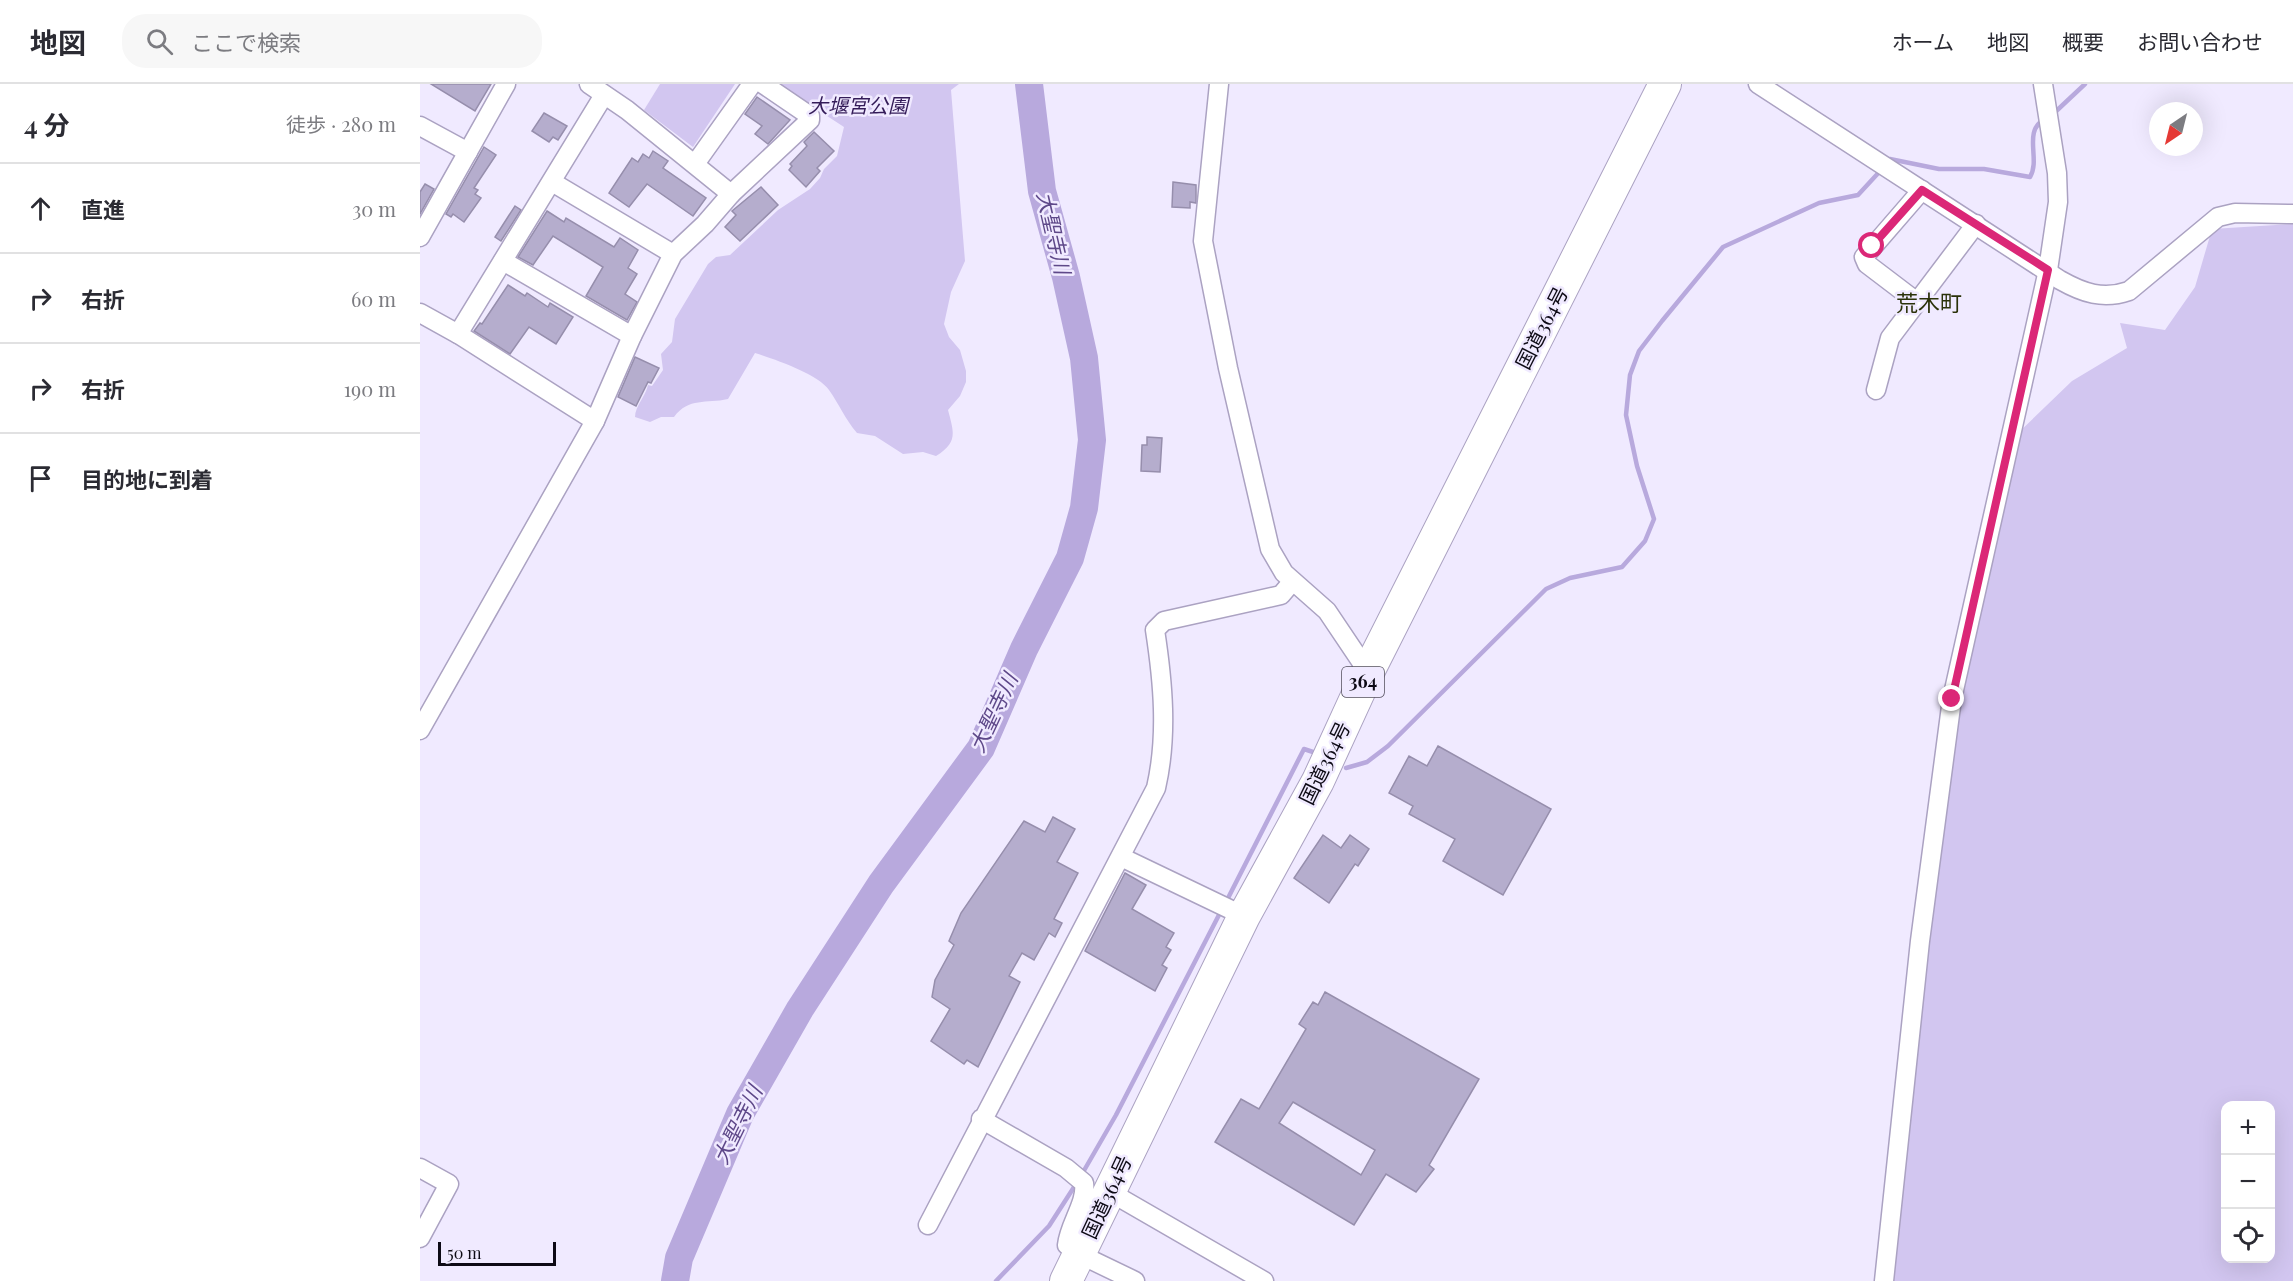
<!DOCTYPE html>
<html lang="ja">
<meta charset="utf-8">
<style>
:root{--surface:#fff;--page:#f7f7f7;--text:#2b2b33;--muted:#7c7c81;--line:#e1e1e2}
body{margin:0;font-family:"Playfair Display","Noto Sans JP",serif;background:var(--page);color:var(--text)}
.controls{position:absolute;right:18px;bottom:18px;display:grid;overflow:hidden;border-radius:12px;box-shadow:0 6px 24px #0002}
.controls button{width:54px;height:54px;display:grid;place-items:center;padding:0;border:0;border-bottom:2px solid var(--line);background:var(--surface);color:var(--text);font:30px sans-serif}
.compass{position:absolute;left:1729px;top:18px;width:54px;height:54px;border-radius:50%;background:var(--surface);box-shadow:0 6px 24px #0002;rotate:215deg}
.scale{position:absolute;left:18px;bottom:15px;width:118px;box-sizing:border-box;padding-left:6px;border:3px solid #0d0a15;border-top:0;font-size:16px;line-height:21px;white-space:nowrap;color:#0d0a15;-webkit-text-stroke:4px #f0eaff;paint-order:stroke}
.stop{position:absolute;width:18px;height:18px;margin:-14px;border:4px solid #db2777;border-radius:50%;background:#fff}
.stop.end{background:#db2777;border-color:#fff;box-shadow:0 2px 6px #0008}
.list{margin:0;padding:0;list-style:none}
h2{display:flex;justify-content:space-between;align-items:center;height:78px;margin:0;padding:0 24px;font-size:26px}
h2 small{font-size:20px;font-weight:400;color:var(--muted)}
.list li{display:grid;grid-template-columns:39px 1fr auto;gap:18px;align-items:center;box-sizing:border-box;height:90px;padding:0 24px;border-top:2px solid var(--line)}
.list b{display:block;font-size:22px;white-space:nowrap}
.list em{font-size:20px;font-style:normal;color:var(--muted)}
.icon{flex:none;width:33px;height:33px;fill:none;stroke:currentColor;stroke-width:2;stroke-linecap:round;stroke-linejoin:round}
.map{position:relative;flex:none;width:1873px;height:1197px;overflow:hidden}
header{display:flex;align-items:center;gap:36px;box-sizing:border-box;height:84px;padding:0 30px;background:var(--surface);border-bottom:2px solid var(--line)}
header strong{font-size:28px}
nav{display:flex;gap:33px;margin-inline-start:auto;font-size:21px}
.search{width:420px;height:54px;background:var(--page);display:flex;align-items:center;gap:15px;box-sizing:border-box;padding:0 21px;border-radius:24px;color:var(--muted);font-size:22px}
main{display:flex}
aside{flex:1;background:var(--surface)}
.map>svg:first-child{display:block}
.green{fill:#d2c6f0;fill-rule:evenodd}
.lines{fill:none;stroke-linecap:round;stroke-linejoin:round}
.stream{stroke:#b8a9dd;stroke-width:4.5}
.river{stroke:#b8a9dd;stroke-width:28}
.building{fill:#b5adcd;stroke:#968eac;stroke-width:1.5;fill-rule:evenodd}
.minor-casing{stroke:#aba2c2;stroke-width:21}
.trunk-casing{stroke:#aba2c2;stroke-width:34}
.minor{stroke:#fff;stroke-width:18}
.trunk{stroke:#fff;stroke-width:32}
.route{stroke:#db2777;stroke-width:8}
.labels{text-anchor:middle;stroke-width:5;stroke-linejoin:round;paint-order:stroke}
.shield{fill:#f0eaff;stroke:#514d5b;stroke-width:1.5}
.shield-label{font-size:18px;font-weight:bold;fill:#0d0a15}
.park-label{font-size:20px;font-style:italic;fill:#331b58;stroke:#f0eaff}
.street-label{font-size:20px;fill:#0d0a15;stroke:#f0eaff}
.water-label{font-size:21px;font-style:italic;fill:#5e4889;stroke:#f0eaff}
.quarter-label{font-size:22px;fill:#2b3209;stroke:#f0eaff}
</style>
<header>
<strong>地図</strong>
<div class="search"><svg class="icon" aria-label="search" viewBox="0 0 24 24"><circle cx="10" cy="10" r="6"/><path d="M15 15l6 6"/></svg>ここで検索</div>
<nav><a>ホーム</a><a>地図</a><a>概要</a><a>お問い合わせ</a></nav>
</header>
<main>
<aside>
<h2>4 分<small>徒歩 · 280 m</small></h2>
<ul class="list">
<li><svg class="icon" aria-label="ahead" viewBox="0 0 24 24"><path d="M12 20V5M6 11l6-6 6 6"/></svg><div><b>直進</b></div><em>30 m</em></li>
<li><svg class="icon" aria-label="right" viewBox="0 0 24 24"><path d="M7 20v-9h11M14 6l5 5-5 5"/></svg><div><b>右折</b></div><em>60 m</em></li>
<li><svg class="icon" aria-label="right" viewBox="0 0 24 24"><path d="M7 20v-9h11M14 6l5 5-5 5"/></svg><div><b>右折</b></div><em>190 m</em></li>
<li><svg class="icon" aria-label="arrive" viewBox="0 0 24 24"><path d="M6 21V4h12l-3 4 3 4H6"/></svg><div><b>目的地に到着</b></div></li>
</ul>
</aside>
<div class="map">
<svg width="1873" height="1197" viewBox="0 0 1873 1197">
<rect width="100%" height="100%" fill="#f0eaff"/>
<g class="green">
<path d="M 240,0 L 315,0 L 273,63 L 224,26 Z"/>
<path d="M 358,0 L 539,0 L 531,6 L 545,177 L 531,208 L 524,240 L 529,253 L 540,266 L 546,287 L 546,298 L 540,312 L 528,326 C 534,349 538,358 516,372 L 503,368 L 483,370 L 455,352 L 437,349 C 425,335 419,320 409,306 C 398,290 354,275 335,269 L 308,315 C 286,320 269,313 254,333 L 241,333 L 230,338 L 215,333 C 215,322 226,312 228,301 L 232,302 L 243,286 L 241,270 L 252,258 L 255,235 L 288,180 L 296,173 L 310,171 L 358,126 L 390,105 L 400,94 L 404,85 L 417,72 L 424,43 Z"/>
<path d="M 1873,140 L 1873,1197 L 1470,1197 L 1470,1182 L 1481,1129 L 1480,1085 L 1501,906 L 1542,605 L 1596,351 L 1652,297 L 1707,264 L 1700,239 L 1745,246 L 1775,203 L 1792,145 ZM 1806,1022 L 1850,1022 L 1850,1174 L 1806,1174 Z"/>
</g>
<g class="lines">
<g class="stream">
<path d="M 1632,31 L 1665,0"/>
<path d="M 1467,78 L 1470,75 L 1519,85 L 1564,85 L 1610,93 C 1621,75 1602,47 1625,35"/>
<path d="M 926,684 L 947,678 L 968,662 L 1126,505 L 1150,494 L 1202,483 L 1225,457 L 1234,435 L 1217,382 L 1206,331 L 1210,291 L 1219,267 L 1242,237 L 1303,163 L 1399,119 L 1438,111 L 1462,85"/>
<path d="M 805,820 L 884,665 L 893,668"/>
<path d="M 662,1090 L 696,1031 L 801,827"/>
<path d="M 576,1197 L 629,1142 L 656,1100"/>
</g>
<path class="river" d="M 255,1197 L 259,1174 L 320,1030 L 380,925 L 461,800 L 561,664 L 604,565 L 650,474 L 664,424 L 672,356 L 664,274 L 646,193 L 622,107 L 609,0"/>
</g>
<g class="building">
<path d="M 11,0 L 71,0 L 55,27 Z"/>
<path d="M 337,13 L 370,36 L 348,60 L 335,50 L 342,42 L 325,30 Z"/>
<path d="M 124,29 L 147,42 L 138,56 L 133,53 L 129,58 L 112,47 Z"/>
<path d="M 394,48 L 414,67 L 397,84 L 400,87 L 386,103 L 369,86 L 372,82 L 370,80 L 387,62 L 384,58 Z"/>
<path d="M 64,63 L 76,71 L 54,104 L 58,106 L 55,110 L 61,114 L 44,138 L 33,130 L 31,133 L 26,130 Z"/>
<path d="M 233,67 L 248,77 L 243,84 L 286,114 L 273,132 L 227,100 L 209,123 L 189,109 L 212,74 L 218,78 L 223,70 L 229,74 Z"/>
<path d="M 753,98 L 776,101 L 776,119 L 770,118 L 770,124 L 752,123 Z"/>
<path d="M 5,100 L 14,105 L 0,130 L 0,108 Z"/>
<path d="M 341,103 L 358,121 L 320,157 L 305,143 L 316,131 L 312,127 Z"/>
<path d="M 95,122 L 101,126 L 81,157 L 75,153 Z"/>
<path d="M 127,127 L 144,138 L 146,134 L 194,163 L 200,154 L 218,166 L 208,184 L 217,190 L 205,210 L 217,218 L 207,236 L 166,212 L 183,183 L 133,152 L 113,181 L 98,173 Z"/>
<path d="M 88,201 L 105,212 L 107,209 L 128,223 L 130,219 L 153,233 L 136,260 L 109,243 L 90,270 L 54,247 L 60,239 L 62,240 Z"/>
<path d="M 215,273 L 239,284 L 231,299 L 228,298 L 216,322 L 198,313 Z"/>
<path d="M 727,353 L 742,354 L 740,388 L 721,387 L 722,361 L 727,361 Z"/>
<path d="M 1018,662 L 1131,725 L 1083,811 L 1023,777 L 1035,755 L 989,730 L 993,722 L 969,709 L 989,672 L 1007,682 Z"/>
<path d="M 633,733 L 655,745 L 637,778 L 658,789 L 634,835 L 642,839 L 635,853 L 629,849 L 614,876 L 602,869 L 589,892 L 600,898 L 558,983 L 547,976 L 544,980 L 511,957 L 530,925 L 512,913 L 515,896 L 534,861 L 529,857 L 541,829 L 604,737 L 625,748 Z"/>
<path d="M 903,751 L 921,764 L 930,751 L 949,765 L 938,782 L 935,780 L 909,819 L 874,794 Z"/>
<path d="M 705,789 L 726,801 L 712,825 L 754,849 L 746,863 L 751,866 L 742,881 L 747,884 L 735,907 L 665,867 Z"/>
<path d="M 905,908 L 1059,995 L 1009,1081 L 1014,1085 L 996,1108 L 966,1090 L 934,1141 L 795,1058 L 821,1015 L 839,1025 L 886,945 L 879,940 L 893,918 L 898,921 ZM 873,1018 L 955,1066 L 941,1091 L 859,1039 Z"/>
</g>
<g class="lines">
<g class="minor-casing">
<g id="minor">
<path d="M 799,0 L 783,157 L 808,284 L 850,465 L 864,489 L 907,527 L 948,588"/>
<path d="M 1338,0 L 1640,196 C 1663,209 1683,216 1709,207 L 1798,133 L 1815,129 L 1873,130"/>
<path d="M 0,42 L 48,68"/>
<path d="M 275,80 L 332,0"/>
<path d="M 132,98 L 253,170"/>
<path d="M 311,110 L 390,36 L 390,32 L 343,0"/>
<path d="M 0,153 L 86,0"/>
<path d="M 83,177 L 212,252"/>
<path d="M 1497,218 L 1447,180 L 1444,173 L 1502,106"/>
<path d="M 0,229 L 38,250 L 175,337"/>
<path d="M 38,250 L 184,11"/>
<path d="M 1456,306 L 1470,254 L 1556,140"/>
<path d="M 0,646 L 175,337 L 212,252 L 253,170 L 285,140 L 311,110 L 207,26 L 169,0"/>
<path d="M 701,773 L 824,832"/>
<path d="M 561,1035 L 646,1084 L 664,1099 C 667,1119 649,1140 647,1161 L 659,1170 L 715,1197"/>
<path d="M 0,1084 L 29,1100 L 0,1154"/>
<path d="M 688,1107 L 844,1197"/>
<path d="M 508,1141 L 736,704 C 748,652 743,598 735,546 L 744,537 L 861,511 L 872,498"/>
<path d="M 1464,1197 L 1500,857 L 1532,615 L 1628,186 L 1638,118 L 1637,89 L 1623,0"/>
</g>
</g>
<g class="trunk-casing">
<path id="trunk" d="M 646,1197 L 824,832 L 898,697 L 948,588 L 1245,0"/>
</g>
<use href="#minor" class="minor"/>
<use href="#trunk" class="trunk"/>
</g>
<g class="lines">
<path class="route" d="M 1452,162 L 1502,106 L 1628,186 L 1532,615"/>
</g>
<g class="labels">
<rect class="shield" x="922" y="583" width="42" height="30" rx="4.5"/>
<g class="shield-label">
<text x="943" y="604">364</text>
</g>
<g class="park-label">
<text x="438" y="29">大堰宮公園</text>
</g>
<g class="street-label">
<text transform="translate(1122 244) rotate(-63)" y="7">国道364号</text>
<text transform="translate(905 679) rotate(-64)" y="7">国道364号</text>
<text transform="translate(687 1113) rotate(-65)" y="7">国道364号</text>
</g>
<g class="water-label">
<text transform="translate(633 149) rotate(77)" y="7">大聖寺川</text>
<text transform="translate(574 629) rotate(-65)" y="7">大聖寺川</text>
<text transform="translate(318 1041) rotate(-64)" y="7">大聖寺川</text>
</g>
<g class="quarter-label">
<text x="1509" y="227">荒木町</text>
</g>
</g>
</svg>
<div class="controls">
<button>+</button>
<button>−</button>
<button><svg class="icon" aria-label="locate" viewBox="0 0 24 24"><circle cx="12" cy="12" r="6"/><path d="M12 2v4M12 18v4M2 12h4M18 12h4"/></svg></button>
</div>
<svg class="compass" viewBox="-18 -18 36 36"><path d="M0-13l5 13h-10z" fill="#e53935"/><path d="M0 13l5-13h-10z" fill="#7c7c81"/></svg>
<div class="scale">50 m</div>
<div class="stop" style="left:1452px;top:162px"></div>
<div class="stop end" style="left:1532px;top:615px"></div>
</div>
</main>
